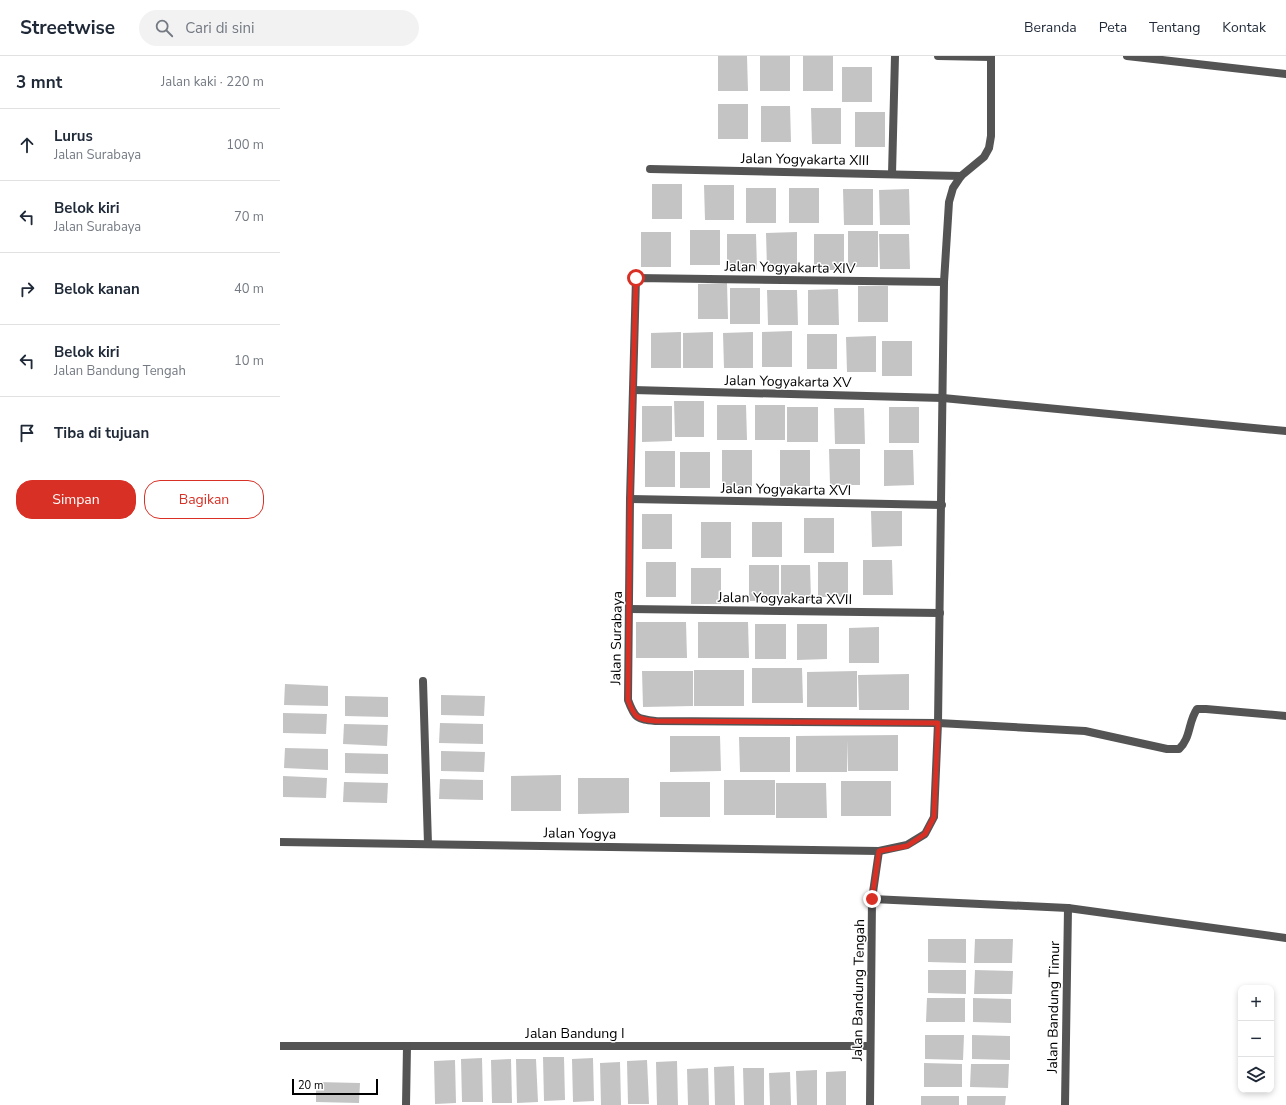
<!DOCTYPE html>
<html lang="id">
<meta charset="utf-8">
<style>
:root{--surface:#fff;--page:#f2f2f3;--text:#1f2937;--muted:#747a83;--line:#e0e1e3;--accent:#d93025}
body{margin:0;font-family:"Nunito Sans",sans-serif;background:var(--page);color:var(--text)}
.controls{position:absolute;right:12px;bottom:12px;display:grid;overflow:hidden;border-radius:8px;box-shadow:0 2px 6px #0003}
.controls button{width:36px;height:36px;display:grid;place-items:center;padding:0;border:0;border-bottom:1px solid var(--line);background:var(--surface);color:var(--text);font:20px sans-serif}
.scale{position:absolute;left:12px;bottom:10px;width:86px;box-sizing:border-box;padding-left:4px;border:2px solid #000;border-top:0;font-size:11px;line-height:14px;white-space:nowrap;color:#000;-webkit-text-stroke:3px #fff;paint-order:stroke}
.stop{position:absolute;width:12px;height:12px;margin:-9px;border:3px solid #d93025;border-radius:50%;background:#fff}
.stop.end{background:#d93025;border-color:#fff;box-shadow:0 1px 4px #0008}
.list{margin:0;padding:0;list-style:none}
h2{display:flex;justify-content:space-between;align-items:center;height:52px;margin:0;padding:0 16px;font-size:17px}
h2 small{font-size:13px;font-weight:400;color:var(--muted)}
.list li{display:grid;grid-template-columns:26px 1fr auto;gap:12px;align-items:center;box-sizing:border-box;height:72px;padding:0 16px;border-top:1px solid var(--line)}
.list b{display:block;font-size:15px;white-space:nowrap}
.list p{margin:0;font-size:13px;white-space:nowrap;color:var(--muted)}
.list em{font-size:13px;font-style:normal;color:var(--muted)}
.actions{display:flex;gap:8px;padding:12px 16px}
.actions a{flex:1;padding:9px 0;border:1px solid var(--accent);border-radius:16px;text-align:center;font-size:14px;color:var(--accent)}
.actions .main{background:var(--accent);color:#fff}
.icon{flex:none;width:22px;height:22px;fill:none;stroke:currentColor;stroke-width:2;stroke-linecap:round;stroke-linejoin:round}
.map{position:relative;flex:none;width:1006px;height:1049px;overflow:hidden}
header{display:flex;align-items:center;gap:24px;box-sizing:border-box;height:56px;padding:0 20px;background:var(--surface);border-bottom:1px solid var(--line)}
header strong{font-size:19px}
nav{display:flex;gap:22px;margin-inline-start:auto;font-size:14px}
.search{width:280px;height:36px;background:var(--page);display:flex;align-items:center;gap:10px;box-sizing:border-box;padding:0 14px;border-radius:22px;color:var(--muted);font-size:15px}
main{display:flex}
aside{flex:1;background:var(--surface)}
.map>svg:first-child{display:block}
.building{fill:#c4c4c4}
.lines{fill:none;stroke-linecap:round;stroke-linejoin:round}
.minor{stroke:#545454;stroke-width:8}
.route{stroke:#d93025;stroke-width:5}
.labels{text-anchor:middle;stroke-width:3;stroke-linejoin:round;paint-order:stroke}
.street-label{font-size:14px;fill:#000;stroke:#fff}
</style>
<header>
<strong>Streetwise</strong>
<div class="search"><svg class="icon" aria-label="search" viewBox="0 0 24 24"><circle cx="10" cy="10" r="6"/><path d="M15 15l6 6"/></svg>Cari di sini</div>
<nav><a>Beranda</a><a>Peta</a><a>Tentang</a><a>Kontak</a></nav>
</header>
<main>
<aside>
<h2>3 mnt<small>Jalan kaki · 220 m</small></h2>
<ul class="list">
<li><svg class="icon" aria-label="ahead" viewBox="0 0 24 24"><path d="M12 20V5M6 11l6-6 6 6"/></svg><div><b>Lurus</b><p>Jalan Surabaya</p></div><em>100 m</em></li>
<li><svg class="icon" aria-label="left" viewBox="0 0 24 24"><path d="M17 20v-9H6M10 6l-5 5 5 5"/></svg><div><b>Belok kiri</b><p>Jalan Surabaya</p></div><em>70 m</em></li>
<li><svg class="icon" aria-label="right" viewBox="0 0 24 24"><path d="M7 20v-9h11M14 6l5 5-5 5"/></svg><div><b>Belok kanan</b></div><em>40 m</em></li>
<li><svg class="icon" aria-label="left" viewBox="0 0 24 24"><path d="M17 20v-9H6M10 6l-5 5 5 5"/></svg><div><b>Belok kiri</b><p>Jalan Bandung Tengah</p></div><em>10 m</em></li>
<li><svg class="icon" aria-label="arrive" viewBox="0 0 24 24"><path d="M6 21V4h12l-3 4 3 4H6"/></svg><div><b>Tiba di tujuan</b></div></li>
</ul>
<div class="actions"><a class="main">Simpan</a><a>Bagikan</a></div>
</aside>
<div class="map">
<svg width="1006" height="1049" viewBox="0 0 1006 1049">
<rect width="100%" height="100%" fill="#fff"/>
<g class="building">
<path d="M 438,0 L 467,0 L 468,35 L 438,35 Z"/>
<rect x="480" y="0" width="30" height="35"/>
<rect x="523" y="0" width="30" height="35"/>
<rect x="562" y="11" width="30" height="35"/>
<rect x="438" y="48" width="30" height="35"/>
<path d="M 481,50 L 510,50 L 511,86 L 481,86 Z"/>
<path d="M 531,52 L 561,52 L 561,88 L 532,88 Z"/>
<rect x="575" y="56" width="30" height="35"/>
<rect x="372" y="128" width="30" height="35"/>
<path d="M 424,129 L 454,129 L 454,164 L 425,164 Z"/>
<rect x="466" y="132" width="30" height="35"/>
<rect x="509" y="132" width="30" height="35"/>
<path d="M 563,133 L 593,133 L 593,169 L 564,169 Z"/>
<path d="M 629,133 L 630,169 L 600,169 L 599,134 Z"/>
<rect x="410" y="174" width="30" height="35"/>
<rect x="568" y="175" width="30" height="36"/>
<rect x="361" y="176" width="30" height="35"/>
<path d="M 517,176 L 517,212 L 487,212 L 486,177 Z"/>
<path d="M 447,178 L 476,178 L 477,213 L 447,213 Z"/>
<rect x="534" y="178" width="30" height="36"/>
<path d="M 599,178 L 629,178 L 630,213 L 600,213 Z"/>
<path d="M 447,227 L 448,263 L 418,263 L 418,228 Z"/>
<rect x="578" y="230" width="30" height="36"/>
<rect x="450" y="232" width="30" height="36"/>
<path d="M 558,233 L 559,269 L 528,269 L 528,234 Z"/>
<path d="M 487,234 L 517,234 L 518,269 L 488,269 Z"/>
<path d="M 512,275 L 512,311 L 482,311 L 482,276 Z"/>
<path d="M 401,276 L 401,312 L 371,312 L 371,277 Z"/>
<path d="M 433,276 L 433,312 L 403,312 L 403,277 Z"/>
<path d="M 473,276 L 473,312 L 444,312 L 443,277 Z"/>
<rect x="527" y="278" width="30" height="35"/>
<path d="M 596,280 L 596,316 L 567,316 L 566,281 Z"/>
<rect x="602" y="285" width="30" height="35"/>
<path d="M 394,345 L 424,345 L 424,381 L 395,381 Z"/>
<path d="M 437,349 L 466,349 L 467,384 L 437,384 Z"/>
<rect x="475" y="349" width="30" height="35"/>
<path d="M 362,350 L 392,350 L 392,385 L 362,386 Z"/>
<rect x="507" y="351" width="31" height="35"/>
<rect x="609" y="351" width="30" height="36"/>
<path d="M 554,352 L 584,352 L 585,388 L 555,388 Z"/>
<path d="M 549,393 L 580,393 L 580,429 L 550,429 Z"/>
<rect x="442" y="394" width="30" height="36"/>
<rect x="500" y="394" width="30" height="36"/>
<path d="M 604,394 L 633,394 L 634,429 L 604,430 Z"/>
<rect x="365" y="395" width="30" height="36"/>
<rect x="400" y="396" width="30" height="36"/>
<path d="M 591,455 L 622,455 L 622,490 L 592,491 Z"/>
<rect x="362" y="458" width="30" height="35"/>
<rect x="524" y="462" width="30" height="35"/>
<rect x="421" y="466" width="30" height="36"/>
<rect x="472" y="466" width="30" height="35"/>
<path d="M 583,504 L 612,504 L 613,539 L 583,539 Z"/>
<rect x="366" y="506" width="30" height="35"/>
<rect x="538" y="506" width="30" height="35"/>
<rect x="469" y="509" width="30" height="36"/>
<path d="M 501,509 L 530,509 L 531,545 L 501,545 Z"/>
<rect x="411" y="512" width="30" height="36"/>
<path d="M 356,566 L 406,566 L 407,602 L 356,602 Z"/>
<path d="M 418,566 L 468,566 L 469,602 L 418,602 Z"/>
<rect x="475" y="568" width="31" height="35"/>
<path d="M 517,568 L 547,568 L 547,603 L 517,604 Z"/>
<path d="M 599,571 L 599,607 L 569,607 L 569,572 Z"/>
<path d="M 472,612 L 522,612 L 523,647 L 472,647 Z"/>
<rect x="414" y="614" width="50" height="36"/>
<path d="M 362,615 L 413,615 L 413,650 L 363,651 Z"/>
<path d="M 577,615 L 577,651 L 527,651 L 527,616 Z"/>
<path d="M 629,618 L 629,654 L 579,654 L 578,619 Z"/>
<path d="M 5,628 L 48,630 L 48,650 L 4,649 Z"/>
<path d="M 161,639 L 205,640 L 204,660 L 161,659 Z"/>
<path d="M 65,640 L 108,641 L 108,661 L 65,660 Z"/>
<path d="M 3,657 L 47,658 L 46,678 L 3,677 Z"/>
<path d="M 160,667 L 203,668 L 203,688 L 159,687 Z"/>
<path d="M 64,668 L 108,669 L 107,690 L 63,688 Z"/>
<path d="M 618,679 L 618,715 L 568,715 L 567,684 L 567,716 L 516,716 L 516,680 Z"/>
<path d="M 390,680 L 440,680 L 441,715 L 390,716 Z"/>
<path d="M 459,681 L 510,681 L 510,716 L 460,716 Z"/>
<path d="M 5,692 L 48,693 L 48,714 L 4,712 Z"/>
<path d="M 161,695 L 205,696 L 204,716 L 161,715 Z"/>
<path d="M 65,697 L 108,698 L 108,718 L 65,717 Z"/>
<path d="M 281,719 L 281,755 L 231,755 L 231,720 Z"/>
<path d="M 3,720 L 47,722 L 46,742 L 3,741 Z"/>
<path d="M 298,722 L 349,722 L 349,757 L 298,758 Z"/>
<path d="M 160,723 L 203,724 L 203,744 L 159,743 Z"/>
<rect x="444" y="724" width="51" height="35"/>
<rect x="561" y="725" width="50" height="35"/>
<path d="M 64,726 L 108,727 L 107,747 L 63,746 Z"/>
<rect x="380" y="726" width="50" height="35"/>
<path d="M 496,727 L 546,727 L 547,762 L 496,762 Z"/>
<path d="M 648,883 L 686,883 L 686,907 L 648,906 Z"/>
<path d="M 695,883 L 733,883 L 732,907 L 694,907 Z"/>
<path d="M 648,914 L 686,914 L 686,938 L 648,937 Z"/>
<path d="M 695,914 L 733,915 L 732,938 L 694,938 Z"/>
<path d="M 647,942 L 685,942 L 685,966 L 646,966 Z"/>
<path d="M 693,942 L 731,943 L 731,967 L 693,966 Z"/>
<path d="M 645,979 L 684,979 L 683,1004 L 645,1003 Z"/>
<path d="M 692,979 L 730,980 L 730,1004 L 692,1003 Z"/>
<path d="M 263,1001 L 284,1001 L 285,1044 L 264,1045 Z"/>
<path d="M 202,1002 L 203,1046 L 182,1046 L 181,1003 Z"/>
<path d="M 313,1002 L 314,1045 L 293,1046 L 292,1003 Z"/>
<path d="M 231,1003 L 232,1047 L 212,1047 L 211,1004 Z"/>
<path d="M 236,1003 L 256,1003 L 258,1046 L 237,1047 Z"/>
<path d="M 175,1004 L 176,1047 L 155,1048 L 154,1005 Z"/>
<path d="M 367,1004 L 369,1048 L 348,1048 L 347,1005 Z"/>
<path d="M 397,1005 L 398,1049 L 377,1049 L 376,1006 Z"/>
<path d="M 340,1006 L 341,1049 L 321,1049 L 320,1007 Z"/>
<path d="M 644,1007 L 682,1008 L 682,1031 L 644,1031 Z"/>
<path d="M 691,1008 L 729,1008 L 728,1032 L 690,1031 Z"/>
<path d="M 454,1010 L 455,1049 L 435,1049 L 434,1011 Z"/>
<path d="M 428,1012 L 429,1049 L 408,1049 L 407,1013 Z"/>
<path d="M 463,1012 L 484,1012 L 484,1049 L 464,1049 Z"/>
<path d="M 537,1014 L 537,1049 L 517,1049 L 516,1015 Z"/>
<path d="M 566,1015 L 566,1049 L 546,1049 L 546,1016 Z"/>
<path d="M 510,1016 L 511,1049 L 490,1049 L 489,1017 Z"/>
<path d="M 36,1026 L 80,1027 L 79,1047 L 36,1046 Z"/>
<rect x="641" y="1040" width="38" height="9"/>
<path d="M 687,1040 L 726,1040 L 725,1049 L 687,1049 Z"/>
</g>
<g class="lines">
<g class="minor">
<path d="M 658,0 L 711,1"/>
<path d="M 847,0 L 1006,18"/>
<path d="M 370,113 L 681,120"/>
<path d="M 612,118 L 615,0"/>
<path d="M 664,226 L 356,222 L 350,443 L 348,644 C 355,663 357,663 376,665 L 658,667 L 805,675 L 887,693 L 899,693 C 911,682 908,666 917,653 L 926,653 L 1006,660"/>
<path d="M 353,334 L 663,342 L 1006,375"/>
<path d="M 350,443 L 662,449"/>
<path d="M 349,553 L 660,557"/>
<path d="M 143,625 L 148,788"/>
<path d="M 0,786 L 599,795 L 627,789 L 645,778 L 654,761 L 658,667 L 664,226 L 669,146 L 673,132 L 681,120 L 704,101 L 709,92 L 711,80 L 711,0"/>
<path d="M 592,843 L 788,852 L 1006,882"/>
<path d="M 0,990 L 590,990"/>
<path d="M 126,1049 L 127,990"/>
<path d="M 590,1049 L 592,843 L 599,795"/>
<path d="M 785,1049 L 788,852"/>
</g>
</g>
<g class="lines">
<path class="route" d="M 356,222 L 350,443 L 348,644 C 355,663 357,663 376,665 L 658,667 L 654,761 L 645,778 L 627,790 L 599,795 L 592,843"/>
</g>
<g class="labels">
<g class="street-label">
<text transform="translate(525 103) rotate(1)" y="5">Jalan Yogyakarta XIII</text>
<text transform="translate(510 211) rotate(1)" y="5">Jalan Yogyakarta XIV</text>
<text transform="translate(508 325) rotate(1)" y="5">Jalan Yogyakarta XV</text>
<text transform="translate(506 433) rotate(1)" y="5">Jalan Yogyakarta XVI</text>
<text transform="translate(505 542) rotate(1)" y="5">Jalan Yogyakarta XVII</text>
<text transform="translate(336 582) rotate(-89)" y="5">Jalan Surabaya</text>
<text transform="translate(300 777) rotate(1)" y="5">Jalan Yogya</text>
<text transform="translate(578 934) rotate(-89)" y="5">Jalan Bandung Tengah</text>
<text transform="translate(773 951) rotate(-89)" y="5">Jalan Bandung Timur</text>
<text x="295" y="982">Jalan Bandung I</text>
</g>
</g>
</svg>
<div class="controls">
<button>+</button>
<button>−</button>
<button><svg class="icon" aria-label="layers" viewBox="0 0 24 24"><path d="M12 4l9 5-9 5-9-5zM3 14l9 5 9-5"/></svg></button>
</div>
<div class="scale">20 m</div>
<div class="stop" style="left:356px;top:222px"></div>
<div class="stop end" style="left:592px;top:843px"></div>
</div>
</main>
